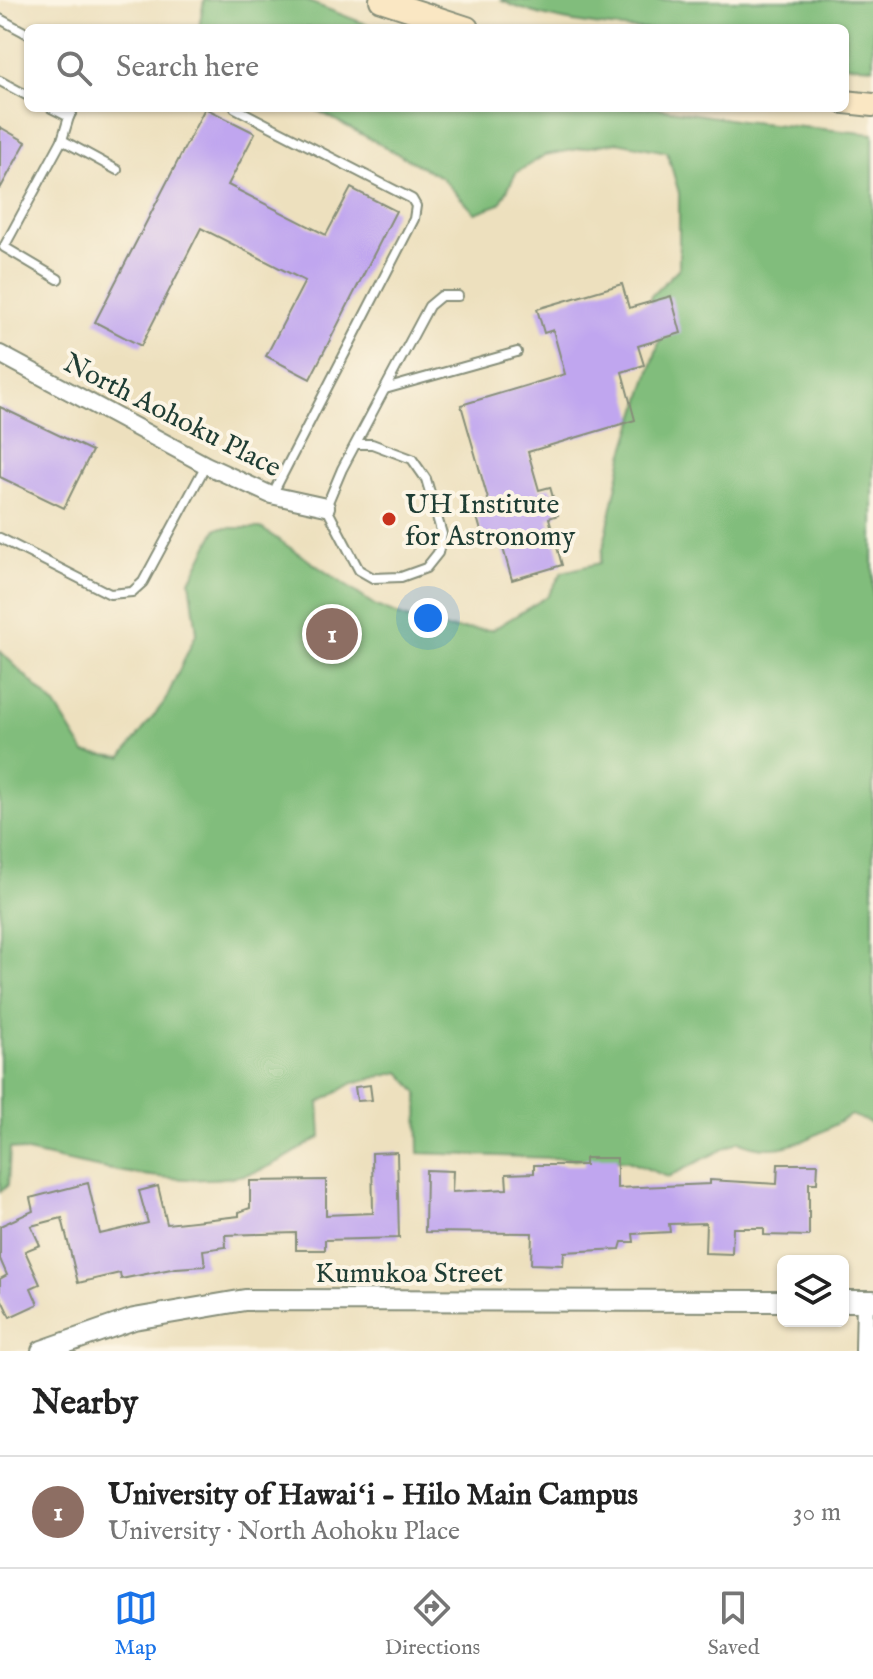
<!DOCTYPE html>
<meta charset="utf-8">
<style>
:root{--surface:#fff;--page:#f2f2f2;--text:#222;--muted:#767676;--line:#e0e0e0;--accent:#1a73e8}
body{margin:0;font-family:"IM FELL English",serif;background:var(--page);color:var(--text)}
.controls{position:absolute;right:24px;bottom:24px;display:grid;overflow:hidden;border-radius:12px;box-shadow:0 2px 6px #0004}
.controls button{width:72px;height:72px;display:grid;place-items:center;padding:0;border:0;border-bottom:2px solid var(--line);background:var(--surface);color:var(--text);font:40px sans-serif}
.you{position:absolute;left:428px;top:618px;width:28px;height:28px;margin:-20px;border:6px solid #fff;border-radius:50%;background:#1a73e8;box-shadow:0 0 0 12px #1a73e833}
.badge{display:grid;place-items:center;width:52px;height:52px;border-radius:50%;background:var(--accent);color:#fff;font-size:26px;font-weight:700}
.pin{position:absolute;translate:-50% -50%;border:4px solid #fff;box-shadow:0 2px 8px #0006}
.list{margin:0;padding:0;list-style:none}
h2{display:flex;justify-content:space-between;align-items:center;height:104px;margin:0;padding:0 32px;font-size:34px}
h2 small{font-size:26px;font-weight:400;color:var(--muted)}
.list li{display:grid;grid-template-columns:52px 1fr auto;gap:24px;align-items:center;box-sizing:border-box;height:112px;padding:0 32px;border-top:2px solid var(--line)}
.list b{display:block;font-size:30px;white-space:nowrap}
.list p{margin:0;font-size:26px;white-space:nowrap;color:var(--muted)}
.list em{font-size:26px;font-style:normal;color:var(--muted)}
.icon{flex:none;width:44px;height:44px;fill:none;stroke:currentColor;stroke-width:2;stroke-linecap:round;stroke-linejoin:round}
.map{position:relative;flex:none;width:873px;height:1351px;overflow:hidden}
.search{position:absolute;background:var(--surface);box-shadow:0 2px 6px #0004;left:24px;right:24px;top:24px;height:88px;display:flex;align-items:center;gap:20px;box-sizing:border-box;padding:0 28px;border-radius:12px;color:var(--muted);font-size:30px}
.sheet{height:216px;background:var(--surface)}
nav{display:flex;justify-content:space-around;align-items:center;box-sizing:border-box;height:112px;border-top:2px solid var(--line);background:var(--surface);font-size:22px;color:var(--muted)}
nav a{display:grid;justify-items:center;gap:4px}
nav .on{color:var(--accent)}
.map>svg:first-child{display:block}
.forest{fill:#81bd7b;stroke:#507d58;stroke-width:2}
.building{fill:#c0a6ef}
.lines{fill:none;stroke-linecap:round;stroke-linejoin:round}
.service-casing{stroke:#868e79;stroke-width:12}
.minor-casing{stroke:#868e79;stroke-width:20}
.tertiary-casing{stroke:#868e79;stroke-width:24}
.secondary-casing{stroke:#868e79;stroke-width:26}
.service{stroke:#fff;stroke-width:8}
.minor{stroke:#fff;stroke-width:16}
.tertiary{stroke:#fff;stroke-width:20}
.secondary{stroke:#fae7c3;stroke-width:22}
.poi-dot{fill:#c8321e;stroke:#fcf5e5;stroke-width:3}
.labels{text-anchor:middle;stroke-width:8;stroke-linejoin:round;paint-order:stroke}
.street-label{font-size:28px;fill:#1f3d34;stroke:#fcf5e5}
.poi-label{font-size:28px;fill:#1f3d34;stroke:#fcf5e5;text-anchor:start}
</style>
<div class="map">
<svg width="873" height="1351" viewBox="0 0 873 1351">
<rect width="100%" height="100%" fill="#fcf5e5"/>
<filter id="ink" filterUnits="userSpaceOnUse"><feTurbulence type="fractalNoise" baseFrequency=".0125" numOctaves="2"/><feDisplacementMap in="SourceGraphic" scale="16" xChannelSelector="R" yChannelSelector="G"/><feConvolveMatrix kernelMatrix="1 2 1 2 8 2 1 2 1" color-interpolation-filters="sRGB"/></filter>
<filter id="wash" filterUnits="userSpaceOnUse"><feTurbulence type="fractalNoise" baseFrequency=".006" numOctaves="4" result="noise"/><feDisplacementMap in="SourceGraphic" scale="32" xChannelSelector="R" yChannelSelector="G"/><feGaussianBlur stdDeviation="1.8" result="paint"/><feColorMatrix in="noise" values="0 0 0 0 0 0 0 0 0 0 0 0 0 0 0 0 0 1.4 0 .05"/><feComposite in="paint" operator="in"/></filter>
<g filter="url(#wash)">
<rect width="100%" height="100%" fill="#ede0be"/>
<g class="forest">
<path d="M 204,0 L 304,0 L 376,28 L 199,28 Z"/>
<path d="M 500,0 L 873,0 L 873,67 L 845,65 L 845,28 C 742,28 594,44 500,0 Z"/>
<path d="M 313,108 L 658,108 L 741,121 L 873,134 L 873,1124 L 851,1115 C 816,1135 779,1161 739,1141 L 668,1177 L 628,1161 L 419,1153 L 418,1093 L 400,1072 L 353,1083 L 319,1103 L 321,1137 C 300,1148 278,1165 255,1172 C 190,1193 76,1163 10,1148 L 8,1185 L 0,1192 L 0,651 L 55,705 L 85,753 L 122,757 L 165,701 L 197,632 L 190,581 L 217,528 L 261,528 L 376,606 L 431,628 L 492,630 L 548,596 L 562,572 L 600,563 L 623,456 L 660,339 L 650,297 L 679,268 L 679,193 L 667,152 L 617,142 L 545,155 L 516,173 L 500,204 L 475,213 L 441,177 Z"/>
</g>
<g id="blocks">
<g class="building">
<path d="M 205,108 L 255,133 L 228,185 L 326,235 L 351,188 L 396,211 L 310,379 L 266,356 L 305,281 L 201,228 L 141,346 L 95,322 Z"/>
<path d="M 0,127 L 26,142 L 0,189 Z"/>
<path d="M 622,284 L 629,308 L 671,296 L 681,333 L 638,346 L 644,365 L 622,372 L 635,420 L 528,452 L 539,490 L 550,487 L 558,515 L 549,518 L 562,565 L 512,580 L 499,534 L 483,538 L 475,510 L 490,506 L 461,405 L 565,374 L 553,330 L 544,333 L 537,309 Z"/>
<path d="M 0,407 L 92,451 L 64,508 L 0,477 Z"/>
<path d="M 370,1085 L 372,1100 L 357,1101 L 355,1087 Z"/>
<path d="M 397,1152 L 399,1238 L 325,1240 L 325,1250 L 296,1250 L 296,1233 L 225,1235 L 226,1247 L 203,1250 L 205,1266 L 176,1268 L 121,1279 L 120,1273 L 78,1283 L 62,1218 L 31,1226 L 40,1245 L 25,1251 L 40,1284 L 31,1288 L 38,1304 L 10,1317 L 0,1296 L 0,1279 L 7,1275 L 0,1259 L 0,1226 L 33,1211 L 30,1198 L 88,1183 L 100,1234 L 148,1223 L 139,1191 L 158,1186 L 167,1224 L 239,1216 L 239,1212 L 250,1208 L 250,1181 L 326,1180 L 326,1215 L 373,1213 L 372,1153 Z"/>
<path d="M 585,1158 L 617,1158 L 617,1188 L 710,1184 L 710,1180 L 777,1184 L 778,1164 L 818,1164 L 817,1183 L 809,1183 L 809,1236 L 764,1235 L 764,1228 L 733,1228 L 732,1254 L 705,1253 L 706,1223 L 669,1224 L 670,1232 L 633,1234 L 634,1242 L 622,1242 L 620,1249 L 564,1252 L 563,1265 L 531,1264 L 532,1233 L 425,1232 L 426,1170 L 453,1171 L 452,1192 L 507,1189 L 506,1174 L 534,1173 L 534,1165 L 585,1165 Z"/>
</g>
</g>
</g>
<g filter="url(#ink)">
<use href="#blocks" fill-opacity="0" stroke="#868e79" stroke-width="2"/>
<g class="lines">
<g class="service-casing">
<g id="service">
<path d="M 0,19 L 28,34"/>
<path d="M 0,81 L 28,96"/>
<path d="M 51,108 L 69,117 L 74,108"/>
<path d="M 235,108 L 412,199 L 416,206 L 414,219 L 272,495"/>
<path d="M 62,140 L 117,170"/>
<path d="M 58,279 L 4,247 L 62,140 L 69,117"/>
<path d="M 385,389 L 517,352"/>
<path d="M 356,444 L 372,444 L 412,459 L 426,479 L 442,534 L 438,553 L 426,568 L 401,577 L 373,578 L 359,570 L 326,507 L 342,469 L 429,306 L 441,296 L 458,296"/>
<path d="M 0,538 L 110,594 L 132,592 L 143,582 L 206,465"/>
</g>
</g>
<g class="minor-casing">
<g id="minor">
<path d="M 0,354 L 206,465 L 271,495 L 326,507"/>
<path d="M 864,1351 L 865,1301"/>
</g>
</g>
<g class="tertiary-casing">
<g id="tertiary">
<path d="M 843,1301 L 873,1301"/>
<path d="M 42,1351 L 134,1319 L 245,1300 L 783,1301"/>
</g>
</g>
<g class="secondary-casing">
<g id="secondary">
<path d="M 381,0 L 467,28"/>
<path d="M 845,102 L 873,105"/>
</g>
</g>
<use href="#service" class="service"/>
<use href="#minor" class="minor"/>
<use href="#tertiary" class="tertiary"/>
<use href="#secondary" class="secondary"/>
</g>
</g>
<circle class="poi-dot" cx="389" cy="519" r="8"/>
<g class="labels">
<g class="street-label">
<text transform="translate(173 414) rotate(27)" y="10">North Aohoku Place</text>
<text x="409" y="1282">Kumukoa Street</text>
</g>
<g class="poi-label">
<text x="405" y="513">UH Institute<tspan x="405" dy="32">for Astronomy</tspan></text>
</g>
</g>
</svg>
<div class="controls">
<button><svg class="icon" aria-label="layers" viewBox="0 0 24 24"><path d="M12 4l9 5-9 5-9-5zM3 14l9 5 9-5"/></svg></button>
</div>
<div class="you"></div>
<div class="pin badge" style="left:332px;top:634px;background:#8d6e63">1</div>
<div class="search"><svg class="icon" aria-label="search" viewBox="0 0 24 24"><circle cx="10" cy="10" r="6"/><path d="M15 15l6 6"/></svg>Search here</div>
</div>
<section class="sheet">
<h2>Nearby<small></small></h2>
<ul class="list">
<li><span class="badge" style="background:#8d6e63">1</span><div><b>University of Hawaiʻi - Hilo Main Campus</b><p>University · North Aohoku Place</p></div><em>30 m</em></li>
</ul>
</section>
<nav>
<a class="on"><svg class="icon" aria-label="map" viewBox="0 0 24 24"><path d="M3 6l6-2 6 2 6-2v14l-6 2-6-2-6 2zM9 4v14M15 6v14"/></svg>Map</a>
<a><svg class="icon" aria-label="directions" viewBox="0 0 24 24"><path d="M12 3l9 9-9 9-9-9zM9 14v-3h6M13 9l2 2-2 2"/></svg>Directions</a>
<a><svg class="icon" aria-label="saved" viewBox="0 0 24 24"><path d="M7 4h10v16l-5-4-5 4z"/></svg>Saved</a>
</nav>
